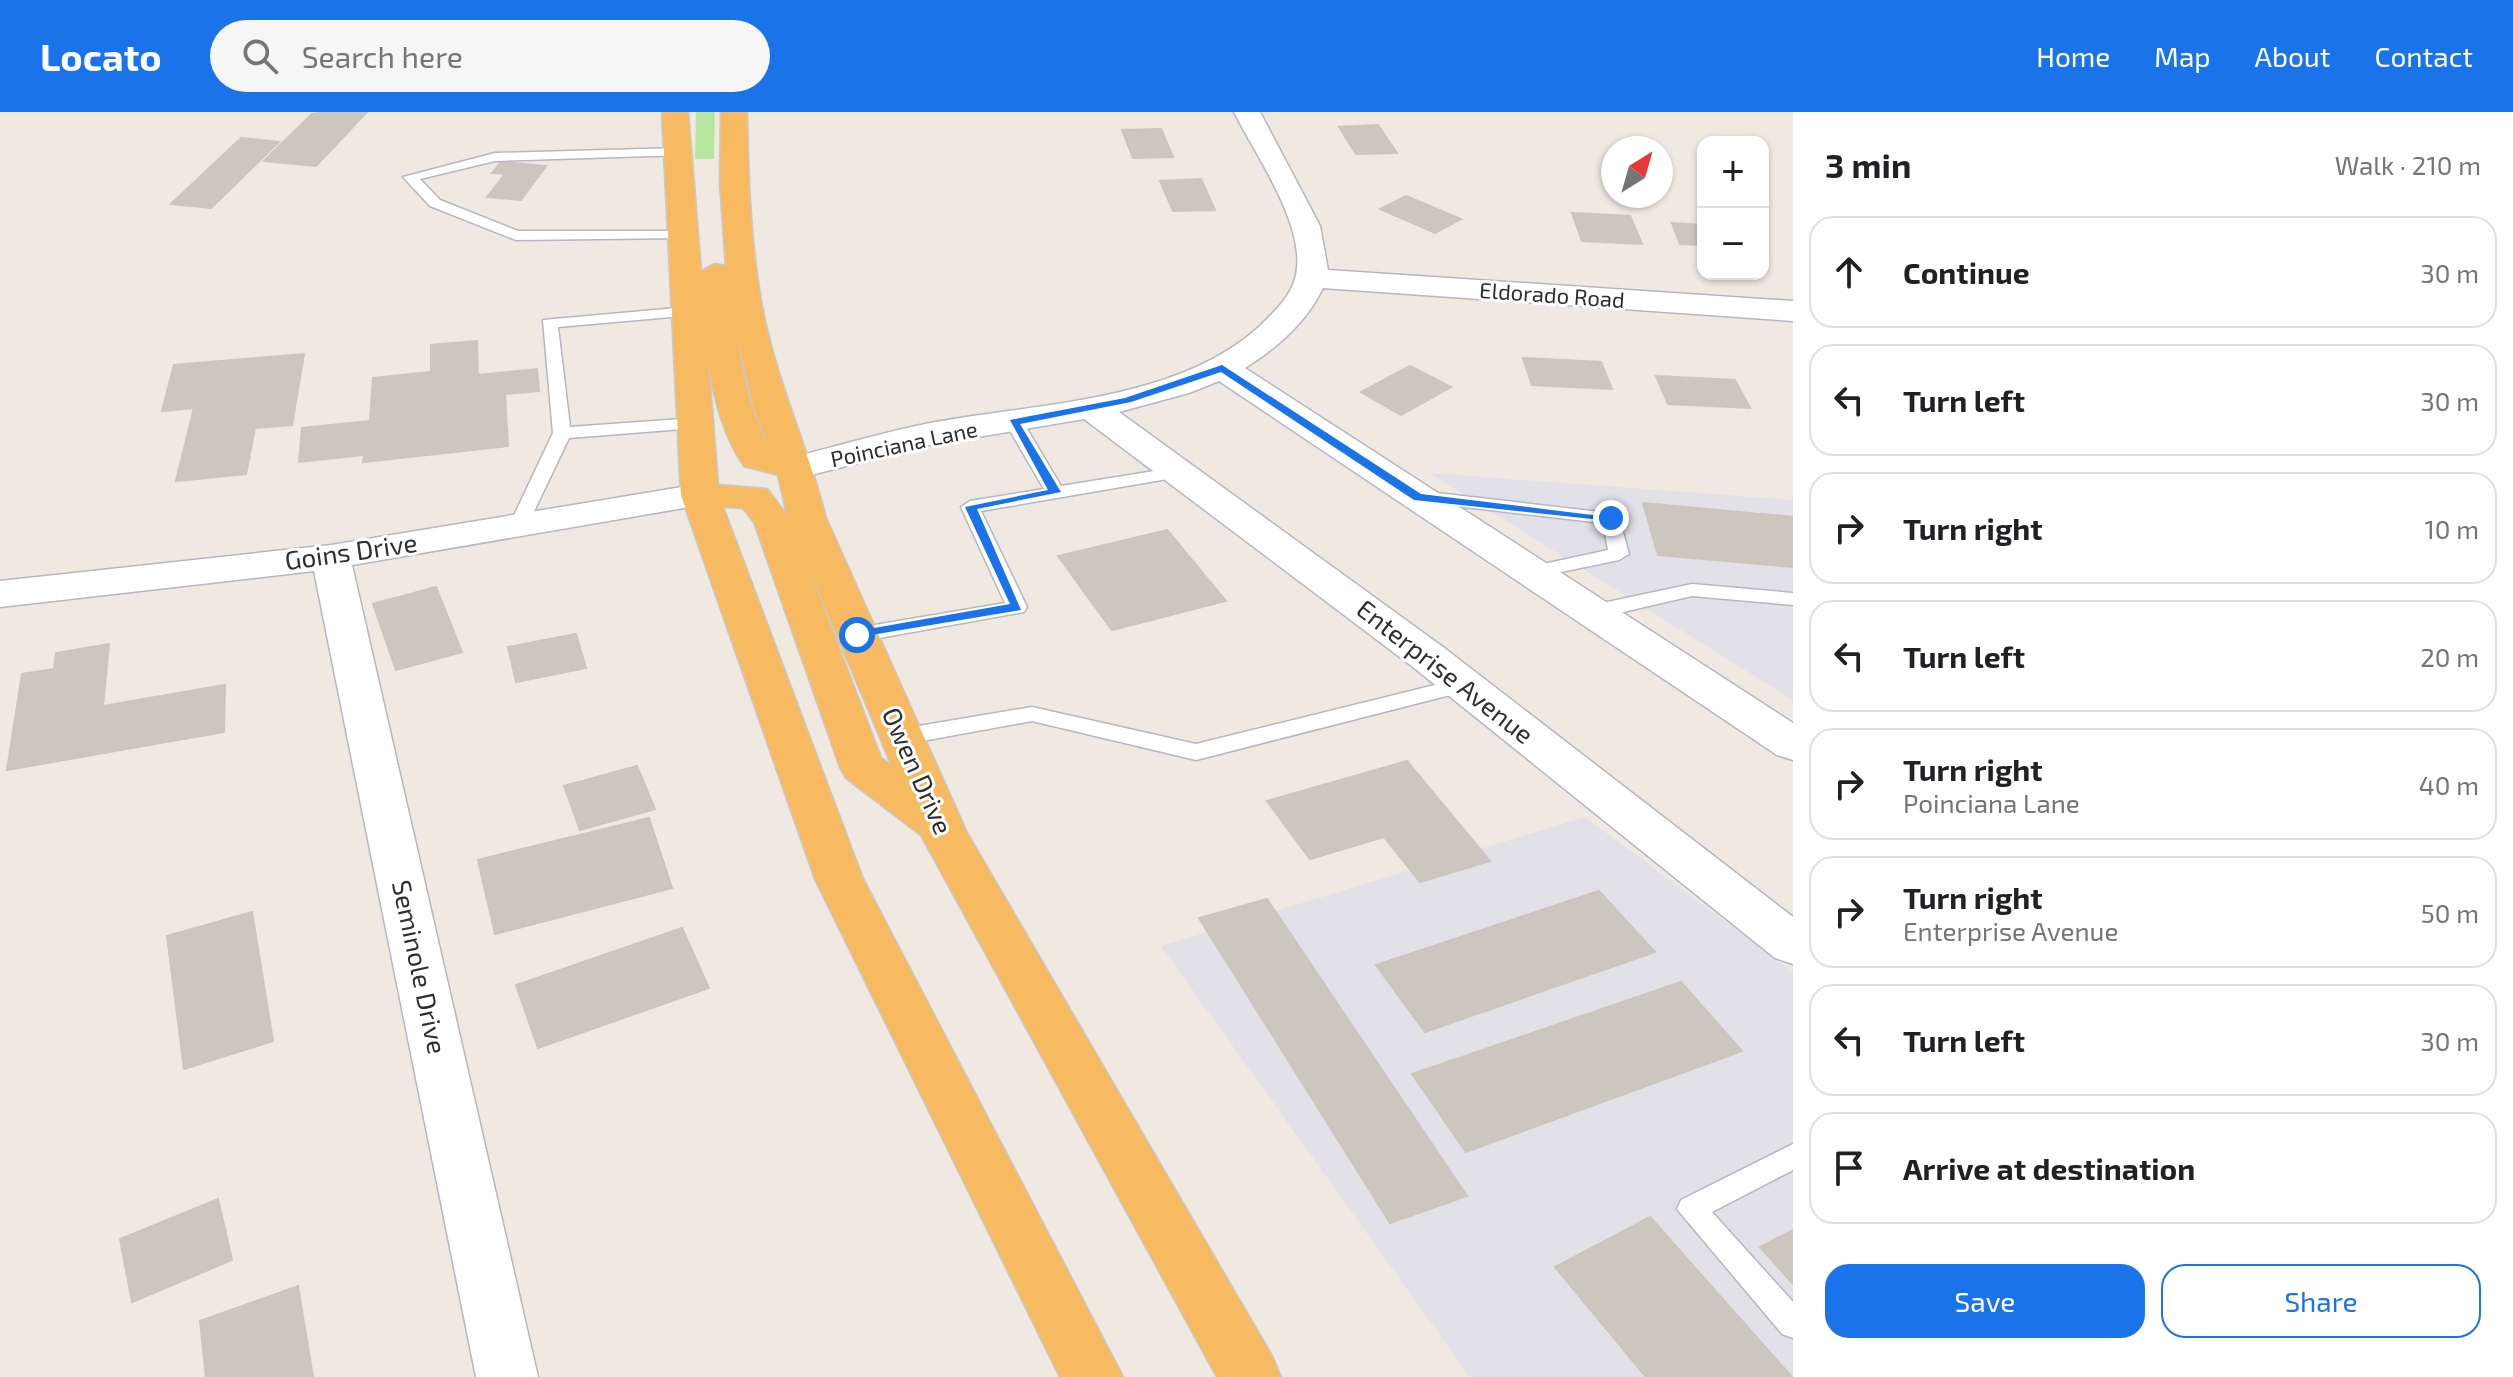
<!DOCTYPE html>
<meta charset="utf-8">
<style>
:root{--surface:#fff;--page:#f6f6f6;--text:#202124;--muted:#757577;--line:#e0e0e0;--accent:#1a73e8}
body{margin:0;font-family:"Exo 2",sans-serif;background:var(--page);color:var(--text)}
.controls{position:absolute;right:24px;top:24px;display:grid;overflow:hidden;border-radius:16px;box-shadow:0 2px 6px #0004}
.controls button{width:72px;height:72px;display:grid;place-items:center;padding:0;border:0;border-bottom:2px solid var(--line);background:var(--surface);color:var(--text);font:40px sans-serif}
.compass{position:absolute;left:1601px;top:24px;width:72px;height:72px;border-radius:50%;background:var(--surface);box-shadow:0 2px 6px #0004;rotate:37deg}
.stop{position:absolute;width:24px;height:24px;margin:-18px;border:6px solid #1a73e8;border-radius:50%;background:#fff}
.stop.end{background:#1a73e8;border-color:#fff;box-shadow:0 2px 8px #0008}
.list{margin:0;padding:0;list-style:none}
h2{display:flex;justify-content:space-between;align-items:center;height:104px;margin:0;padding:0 32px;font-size:34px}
h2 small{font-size:26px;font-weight:400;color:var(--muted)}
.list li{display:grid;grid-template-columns:52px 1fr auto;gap:24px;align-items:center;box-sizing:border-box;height:112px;margin:0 16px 16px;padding:0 16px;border:2px solid var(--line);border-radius:24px}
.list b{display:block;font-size:30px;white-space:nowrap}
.list p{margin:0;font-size:26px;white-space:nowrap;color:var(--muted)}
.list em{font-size:26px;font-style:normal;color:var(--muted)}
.actions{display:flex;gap:16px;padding:24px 32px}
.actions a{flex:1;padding:18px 0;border:2px solid var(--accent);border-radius:24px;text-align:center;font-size:28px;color:var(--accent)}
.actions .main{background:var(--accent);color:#fff}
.icon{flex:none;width:44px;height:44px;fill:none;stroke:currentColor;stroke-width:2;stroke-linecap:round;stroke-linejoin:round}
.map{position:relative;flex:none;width:1793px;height:1265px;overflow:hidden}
header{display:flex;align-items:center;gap:48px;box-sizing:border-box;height:112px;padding:0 40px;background:var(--accent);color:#fff}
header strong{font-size:38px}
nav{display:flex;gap:44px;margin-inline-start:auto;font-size:28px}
.search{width:560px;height:72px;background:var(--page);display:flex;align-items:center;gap:20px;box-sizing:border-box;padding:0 28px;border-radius:44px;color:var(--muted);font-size:30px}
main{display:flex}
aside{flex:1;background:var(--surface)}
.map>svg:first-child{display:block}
.industrial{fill:#e3e1e8}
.green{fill:#b6e59e}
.building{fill:#cbc7bf;stroke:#cbc5ba;stroke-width:2}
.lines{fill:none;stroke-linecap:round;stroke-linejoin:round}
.service-casing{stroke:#b4b7c1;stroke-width:3}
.minor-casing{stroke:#b4b7c1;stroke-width:3}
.trunk-casing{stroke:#c9c9c9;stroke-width:3}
.service{fill:#fff;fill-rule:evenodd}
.minor{fill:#fff;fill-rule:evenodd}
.trunk{fill:#f8ba60;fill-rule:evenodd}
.route{fill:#1a73e8}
.labels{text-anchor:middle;stroke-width:6;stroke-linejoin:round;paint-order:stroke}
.far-street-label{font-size:22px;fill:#2e2e2e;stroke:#fff}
.street-label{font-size:26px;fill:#2e2e2e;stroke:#fff}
</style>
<header>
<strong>Locato</strong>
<div class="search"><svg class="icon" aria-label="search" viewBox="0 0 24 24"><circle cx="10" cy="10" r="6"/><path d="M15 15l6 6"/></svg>Search here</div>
<nav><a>Home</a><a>Map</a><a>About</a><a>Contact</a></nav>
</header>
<main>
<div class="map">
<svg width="1793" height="1265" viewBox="0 0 1793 1265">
<rect width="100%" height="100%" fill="#efe9e1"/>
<g class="industrial">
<path d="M 1429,361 L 1793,388 L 1793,588 Z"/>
<path d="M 1585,705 L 1793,860 L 1793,1265 L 1470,1265 L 1161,834 Z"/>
</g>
<path class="green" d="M 696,0 L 715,0 L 714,47 L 695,47 Z"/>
<g class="building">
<path d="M 328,0 L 367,0 L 316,54 L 264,49 L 312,2 Z"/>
<path d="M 1378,13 L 1397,41 L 1356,42 L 1339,15 Z"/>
<path d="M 1161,17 L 1173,45 L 1133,46 L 1122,18 Z"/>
<path d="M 241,26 L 279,30 L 211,96 L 171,92 Z"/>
<path d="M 501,50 L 546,54 L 521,88 L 487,85 L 505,62 L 492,61 Z"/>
<path d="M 1201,67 L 1215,98 L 1173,99 L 1160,69 Z"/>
<path d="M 1406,84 L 1461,107 L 1435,121 L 1380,97 Z"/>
<path d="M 1572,101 L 1630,104 L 1642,132 L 1582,129 Z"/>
<path d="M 1672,111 L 1703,113 L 1703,133 L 1680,132 Z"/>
<path d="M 477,229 L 478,263 L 537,257 L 539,279 L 505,282 L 508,334 L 363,350 L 364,343 L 299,350 L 302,316 L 370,309 L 373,266 L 431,260 L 431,233 Z"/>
<path d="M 304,242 L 292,313 L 255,316 L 246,362 L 176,369 L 194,296 L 162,299 L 174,253 Z"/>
<path d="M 1523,246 L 1601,250 L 1612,277 L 1532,273 Z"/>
<path d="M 1410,254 L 1451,275 L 1401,303 L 1361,280 Z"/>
<path d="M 1656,264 L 1735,268 L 1750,296 L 1668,292 Z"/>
<path d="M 1643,391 L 1793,405 L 1793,455 L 1658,443 Z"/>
<path d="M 1167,418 L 1226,489 L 1112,518 L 1058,444 Z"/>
<path d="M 436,475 L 462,540 L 396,558 L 373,492 Z"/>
<path d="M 576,522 L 586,556 L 516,570 L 508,535 Z"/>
<path d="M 109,532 L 103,594 L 225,573 L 224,620 L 7,658 L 22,562 L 54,557 L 56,541 Z"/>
<path d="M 1407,649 L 1490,749 L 1420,770 L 1384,725 L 1310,747 L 1267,689 Z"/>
<path d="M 637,654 L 655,697 L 580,718 L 564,674 Z"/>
<path d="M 649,706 L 672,776 L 495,822 L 478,748 Z"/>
<path d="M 1599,779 L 1655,840 L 1425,920 L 1376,853 Z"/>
<path d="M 1267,787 L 1467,1084 L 1390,1111 L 1199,806 Z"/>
<path d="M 252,800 L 273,929 L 184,957 L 167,824 Z"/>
<path d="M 682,816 L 709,876 L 538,936 L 516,873 Z"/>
<path d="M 1681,870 L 1742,939 L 1466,1040 L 1412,962 Z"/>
<path d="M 218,1087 L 232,1148 L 132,1190 L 120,1127 Z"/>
<path d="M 1650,1105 L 1792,1265 L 1646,1265 L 1555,1155 Z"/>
<path d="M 1793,1118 L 1793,1172 L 1760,1135 Z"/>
<path d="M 298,1174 L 313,1265 L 206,1265 L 200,1209 Z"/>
</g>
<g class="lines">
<g class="service-casing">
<g id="service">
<path d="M 678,36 L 685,40 L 683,43 L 495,49 L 420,67 L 440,88 L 518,119 L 688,119 L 690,122 L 683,126 L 516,128 L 430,94 L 403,65 L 495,41 Z"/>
<path d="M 688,195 L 696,200 L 694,203 L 558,215 L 570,315 L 695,306 L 704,311 L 695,316 L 569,326 L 527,414 L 525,418 L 511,418 L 509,414 L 553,321 L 543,208 Z"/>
<path d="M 1014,305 L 1023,310 L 1061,374 L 1179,355 L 1188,360 L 1179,365 L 981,399 L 1027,495 L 1024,500 L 857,530 L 850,528 L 847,523 L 857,516 L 1005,491 L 961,395 L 970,389 L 1044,377 L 1005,310 Z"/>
<path d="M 1419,379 L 1618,402 L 1629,442 L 1619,448 L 1532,466 L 1525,464 L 1522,460 L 1525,456 L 1608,438 L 1603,411 L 1412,389 L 1410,385 Z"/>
<path d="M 1692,472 L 1793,481 L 1793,493 L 1692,484 L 1593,507 L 1583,500 L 1593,493 Z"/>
<path d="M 1463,566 L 1474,573 L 1470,578 L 1196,648 L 1032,609 L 901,633 L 890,625 L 901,617 L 1032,595 L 1196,632 Z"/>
<path d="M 1793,1032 L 1793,1058 L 1712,1100 L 1793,1190 L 1793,1226 L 1782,1222 L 1677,1097 L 1681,1088 Z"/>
</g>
</g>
<g class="minor-casing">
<g id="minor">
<path d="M 1234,0 L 1260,0 L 1320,114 L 1328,158 L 1793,189 L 1793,209 L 1323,176 C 1306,211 1277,236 1245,256 L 1793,611 L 1793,648 L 1777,643 L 1219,269 L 1189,281 L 1119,300 L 1443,535 L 1793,805 L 1793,852 L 1775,846 L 1413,555 L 1084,307 L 930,333 L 795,367 L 782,364 L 777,356 L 782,348 C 831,336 880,321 930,311 C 1037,291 1186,290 1267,207 C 1282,192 1295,178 1297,156 C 1302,108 1255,42 1234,0 Z"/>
<path d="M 700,372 L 713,375 L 719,383 L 713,391 L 352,453 L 538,1265 L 476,1265 L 314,459 L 0,495 L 0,469 L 331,433 Z"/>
</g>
</g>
<g class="trunk-casing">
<path id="trunk" d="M 662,0 L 688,0 L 701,159 L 715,152 L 726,154 L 720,71 L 721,0 L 747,0 C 748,61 750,123 760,183 C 772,260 807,331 826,406 L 967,721 L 1272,1244 L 1281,1265 L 1217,1265 L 921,723 L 846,666 L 840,655 L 754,410 L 743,396 L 723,395 L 863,767 L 1123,1265 L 1060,1265 L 815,767 L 681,383 ZM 738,229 L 754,296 L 767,331 C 751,300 743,264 738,229 ZM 708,247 C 713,284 723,323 744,354 L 778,363 L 787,403 L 767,377 L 718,373 ZM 808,454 L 892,654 L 881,646 Z"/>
</g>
<use href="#service" class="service"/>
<use href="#minor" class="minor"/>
<use href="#trunk" class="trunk"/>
</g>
<path class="route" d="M 1222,253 L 1421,382 L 1617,406 L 1611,409 L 1414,388 L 1221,260 L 1131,290 L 1020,312 L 1061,380 L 977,397 L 1021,498 L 853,526 L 851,523 L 857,519 L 1010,492 L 965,395 L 1048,378 L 1010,308 L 1125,286 Z"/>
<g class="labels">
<g class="far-street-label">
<text transform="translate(1552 183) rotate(4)" y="8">Eldorado Road</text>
<text transform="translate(904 332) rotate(-12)" y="8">Poinciana Lane</text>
</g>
<g class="street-label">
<text transform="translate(351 440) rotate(-8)" y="9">Goins Drive</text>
<text transform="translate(1445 560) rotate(38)" y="9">Enterprise Avenue</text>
<text transform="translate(917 659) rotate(66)" y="9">Owen Drive</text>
<text transform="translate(419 855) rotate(78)" y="9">Seminole Drive</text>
</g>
</g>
</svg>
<div class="controls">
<button>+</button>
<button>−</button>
</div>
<svg class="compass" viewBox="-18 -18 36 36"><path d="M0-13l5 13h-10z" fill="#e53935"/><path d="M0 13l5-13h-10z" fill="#757577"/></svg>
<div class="stop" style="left:857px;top:523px"></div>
<div class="stop end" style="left:1611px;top:406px"></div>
</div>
<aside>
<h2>3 min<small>Walk · 210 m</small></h2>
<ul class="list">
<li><svg class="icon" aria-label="ahead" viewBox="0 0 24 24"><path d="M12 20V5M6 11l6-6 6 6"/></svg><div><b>Continue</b></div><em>30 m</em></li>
<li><svg class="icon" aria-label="left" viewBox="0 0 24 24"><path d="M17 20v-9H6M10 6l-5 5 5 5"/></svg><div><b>Turn left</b></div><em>30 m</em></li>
<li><svg class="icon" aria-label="right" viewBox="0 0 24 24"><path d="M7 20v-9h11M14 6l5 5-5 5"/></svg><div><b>Turn right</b></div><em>10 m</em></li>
<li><svg class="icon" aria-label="left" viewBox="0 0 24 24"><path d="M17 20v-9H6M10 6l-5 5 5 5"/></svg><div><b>Turn left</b></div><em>20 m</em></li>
<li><svg class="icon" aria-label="right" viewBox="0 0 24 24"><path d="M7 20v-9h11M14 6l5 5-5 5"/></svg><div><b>Turn right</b><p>Poinciana Lane</p></div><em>40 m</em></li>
<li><svg class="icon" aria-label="right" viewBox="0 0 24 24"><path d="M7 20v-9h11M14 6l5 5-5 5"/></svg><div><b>Turn right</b><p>Enterprise Avenue</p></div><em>50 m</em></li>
<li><svg class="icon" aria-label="left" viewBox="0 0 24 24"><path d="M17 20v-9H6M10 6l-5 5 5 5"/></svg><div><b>Turn left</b></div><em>30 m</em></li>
<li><svg class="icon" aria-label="arrive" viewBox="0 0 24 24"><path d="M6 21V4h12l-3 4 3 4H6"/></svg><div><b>Arrive at destination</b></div></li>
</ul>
<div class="actions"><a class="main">Save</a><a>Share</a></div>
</aside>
</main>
